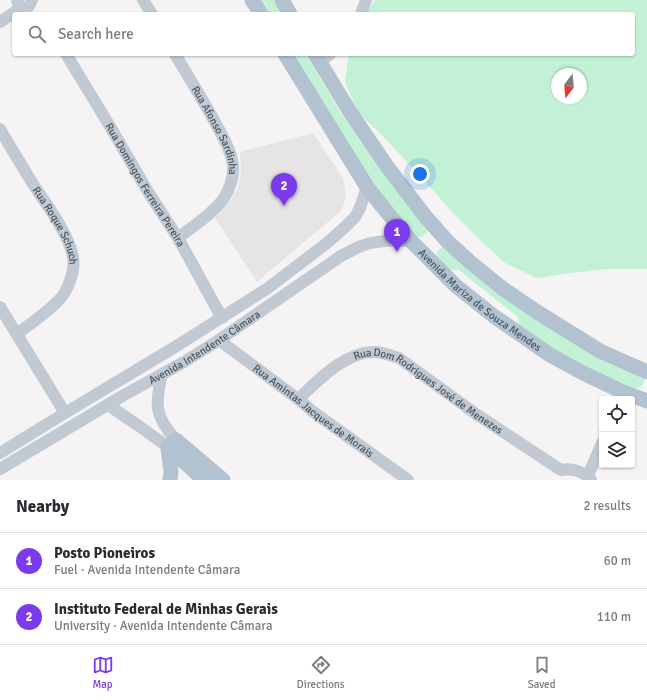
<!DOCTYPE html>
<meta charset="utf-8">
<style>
:root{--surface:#fff;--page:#f2f2f3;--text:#2b2b33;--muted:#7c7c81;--line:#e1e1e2;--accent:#7c3aed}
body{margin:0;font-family:Signika,sans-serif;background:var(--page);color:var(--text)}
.controls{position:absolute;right:12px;bottom:12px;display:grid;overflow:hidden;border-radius:4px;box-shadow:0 1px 3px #0004}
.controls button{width:36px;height:36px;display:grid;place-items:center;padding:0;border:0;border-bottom:1px solid var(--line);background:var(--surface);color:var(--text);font:20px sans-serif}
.compass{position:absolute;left:551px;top:68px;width:36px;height:36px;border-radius:50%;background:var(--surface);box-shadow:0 1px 3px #0004;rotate:196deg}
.you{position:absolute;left:420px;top:174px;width:14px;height:14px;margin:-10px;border:3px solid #fff;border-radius:50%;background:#1a73e8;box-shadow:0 0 0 6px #1a73e833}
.badge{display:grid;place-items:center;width:26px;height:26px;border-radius:50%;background:var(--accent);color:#fff;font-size:13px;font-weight:700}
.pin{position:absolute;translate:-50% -33px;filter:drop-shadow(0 1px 2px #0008)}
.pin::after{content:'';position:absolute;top:21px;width:14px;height:12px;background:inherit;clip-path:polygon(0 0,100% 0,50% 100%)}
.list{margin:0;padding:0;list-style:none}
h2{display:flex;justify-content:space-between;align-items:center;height:52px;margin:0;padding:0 16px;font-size:17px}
h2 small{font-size:13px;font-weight:400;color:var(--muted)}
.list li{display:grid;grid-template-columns:26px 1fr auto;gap:12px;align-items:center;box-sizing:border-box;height:56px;padding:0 16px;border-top:1px solid var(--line)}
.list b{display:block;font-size:15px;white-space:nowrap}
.list p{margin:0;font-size:13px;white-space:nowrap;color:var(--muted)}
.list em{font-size:13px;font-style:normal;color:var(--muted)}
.icon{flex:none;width:22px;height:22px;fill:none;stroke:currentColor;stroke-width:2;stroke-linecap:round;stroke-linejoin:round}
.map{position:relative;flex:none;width:647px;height:480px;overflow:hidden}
.search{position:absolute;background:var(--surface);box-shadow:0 1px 3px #0004;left:12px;right:12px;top:12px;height:44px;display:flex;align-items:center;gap:10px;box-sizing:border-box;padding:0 14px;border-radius:4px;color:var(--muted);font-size:15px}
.sheet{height:164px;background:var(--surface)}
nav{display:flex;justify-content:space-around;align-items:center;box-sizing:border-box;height:56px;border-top:1px solid var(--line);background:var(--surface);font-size:11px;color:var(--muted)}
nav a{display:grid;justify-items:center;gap:2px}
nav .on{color:var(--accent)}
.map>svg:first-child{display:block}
.education{fill:#e6e4e5}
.green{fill:#c3f1d5;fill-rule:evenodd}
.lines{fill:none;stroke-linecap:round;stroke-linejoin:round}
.minor{stroke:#c1cad2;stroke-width:12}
.major{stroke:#b3c2d1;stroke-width:15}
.labels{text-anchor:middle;stroke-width:4;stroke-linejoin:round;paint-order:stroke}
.street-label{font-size:11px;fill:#4a5661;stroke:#fff}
</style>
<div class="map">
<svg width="647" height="480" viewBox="0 0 647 480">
<rect width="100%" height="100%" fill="#f5f3f3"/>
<path class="education" d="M 313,133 L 343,178 L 346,196 L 342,210 L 257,282 L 215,218 L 230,201 L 238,188 L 241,173 L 240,152 Z"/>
<g class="green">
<path d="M 259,0 L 274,0 L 282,14 L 267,14 Z"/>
<path d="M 375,0 L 647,0 L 647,269 L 608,269 L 571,273 L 537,278 L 505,263 L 479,239 L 454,214 L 430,187 L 383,136 L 358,113 L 345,82 L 349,54 L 633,54 L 633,14 L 366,14 ZM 557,74 L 581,74 L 581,98 L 557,98 Z"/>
<path d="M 291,54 L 306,54 L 339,110 L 373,160 L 428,229 C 427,236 421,239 415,236 L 360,168 Z"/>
<path d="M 443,247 L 446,247 L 644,377 L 644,383 L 641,387 L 635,388 L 630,388 L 591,370 L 552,349 L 519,325 L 518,317 L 459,270 L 447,270 L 436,256 L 438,250 Z"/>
</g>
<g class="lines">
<g class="minor">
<path d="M 17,0 L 19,6 L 24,8 L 29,6 L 32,0"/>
<path d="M 143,0 L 152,14"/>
<path d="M 361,14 L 366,0"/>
<path d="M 0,22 L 22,7"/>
<path id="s1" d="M 66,54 L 108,123 L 147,190 L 178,238 L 222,318"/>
<path id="s2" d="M 175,54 C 189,78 204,101 217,126 C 224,138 231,151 233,165 C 234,176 230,189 224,198 C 214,213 192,227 178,238"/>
<path d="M 320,62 L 330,54"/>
<path id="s3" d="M 0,129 C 11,148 22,166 33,184 C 46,204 69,234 73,257 C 75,269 71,281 65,292 C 57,306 31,323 17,334"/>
<path d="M 0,307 L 65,413"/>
<path id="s4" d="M 219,340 L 298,399 L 316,414 L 408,480"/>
<path d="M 162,374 C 155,404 154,416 176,440"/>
<path id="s5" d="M 298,399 C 319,380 345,351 376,352 C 384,353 392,356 399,358 L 476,414 L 561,470 C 571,468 584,471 591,480"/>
<path d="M 108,405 L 139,426 L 168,447"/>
<path d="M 0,453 L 65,413 L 175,347 L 268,288 L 327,243 L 345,227 L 355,217 L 360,208 L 367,187"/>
<path id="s6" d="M 0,469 L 124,395 L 184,362 L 219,340 L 341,256 C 347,253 354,249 361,246 C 377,240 394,240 411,241"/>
<path d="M 588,476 L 602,443"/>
</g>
<g class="major">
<path d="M 252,0 L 261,14"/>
<path d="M 282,0 L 290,14"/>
<path id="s7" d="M 285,54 L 367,187 L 386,211 L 411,241 L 456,286 L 495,317 L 550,355 L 583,373 L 623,392 L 647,401"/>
<path d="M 315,54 L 350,112 L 386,165 L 425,216 L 447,241 L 470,262 L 502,288 L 537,312 L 600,351 L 647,372"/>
<path d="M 168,447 L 176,440 L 223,480"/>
<path d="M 168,447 L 204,480"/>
<path d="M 168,447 L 171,471 L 170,480"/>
</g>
</g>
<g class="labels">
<g class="street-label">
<text dy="4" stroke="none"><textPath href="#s2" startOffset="87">Rua Afonso Sardinha</textPath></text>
<text dy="4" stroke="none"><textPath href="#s1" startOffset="153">Rua Domingos Ferreira Pereira</textPath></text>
<text dy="4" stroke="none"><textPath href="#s3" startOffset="112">Rua Roque Schuch</textPath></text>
<text dy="4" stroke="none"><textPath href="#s7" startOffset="317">Avenida Mariza de Souza Mendes</textPath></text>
<text dy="4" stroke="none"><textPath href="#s6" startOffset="238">Avenida Intendente Câmara</textPath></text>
<text dy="4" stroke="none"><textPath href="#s5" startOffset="157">Rua Dom Rodrigues José de Menezes</textPath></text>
<text dy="4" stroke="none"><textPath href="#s4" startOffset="118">Rua Amintas Jacques de Morais</textPath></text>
</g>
</g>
</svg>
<div class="controls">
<button><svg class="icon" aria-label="locate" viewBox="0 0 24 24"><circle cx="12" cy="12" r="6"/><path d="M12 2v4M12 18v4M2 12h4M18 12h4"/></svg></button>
<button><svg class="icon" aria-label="layers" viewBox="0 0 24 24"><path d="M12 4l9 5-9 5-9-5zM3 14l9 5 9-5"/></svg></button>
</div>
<svg class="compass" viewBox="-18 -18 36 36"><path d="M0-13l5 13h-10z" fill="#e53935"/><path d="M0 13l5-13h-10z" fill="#7c7c81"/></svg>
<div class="you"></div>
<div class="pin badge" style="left:397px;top:252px">1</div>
<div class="pin badge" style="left:284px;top:206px">2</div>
<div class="search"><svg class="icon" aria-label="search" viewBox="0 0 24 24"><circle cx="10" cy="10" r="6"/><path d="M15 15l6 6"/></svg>Search here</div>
</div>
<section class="sheet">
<h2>Nearby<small>2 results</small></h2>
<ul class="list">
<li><span class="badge">1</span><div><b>Posto Pioneiros</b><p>Fuel · Avenida Intendente Câmara</p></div><em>60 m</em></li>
<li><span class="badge">2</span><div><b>Instituto Federal de Minhas Gerais</b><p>University · Avenida Intendente Câmara</p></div><em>110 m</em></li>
</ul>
</section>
<nav>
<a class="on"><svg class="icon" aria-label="map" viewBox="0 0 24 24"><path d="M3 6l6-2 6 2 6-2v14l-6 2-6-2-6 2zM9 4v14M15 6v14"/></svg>Map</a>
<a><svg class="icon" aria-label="directions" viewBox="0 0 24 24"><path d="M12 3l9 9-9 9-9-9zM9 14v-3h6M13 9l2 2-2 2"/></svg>Directions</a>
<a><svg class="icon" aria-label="saved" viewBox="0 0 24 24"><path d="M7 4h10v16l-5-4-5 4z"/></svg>Saved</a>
</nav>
